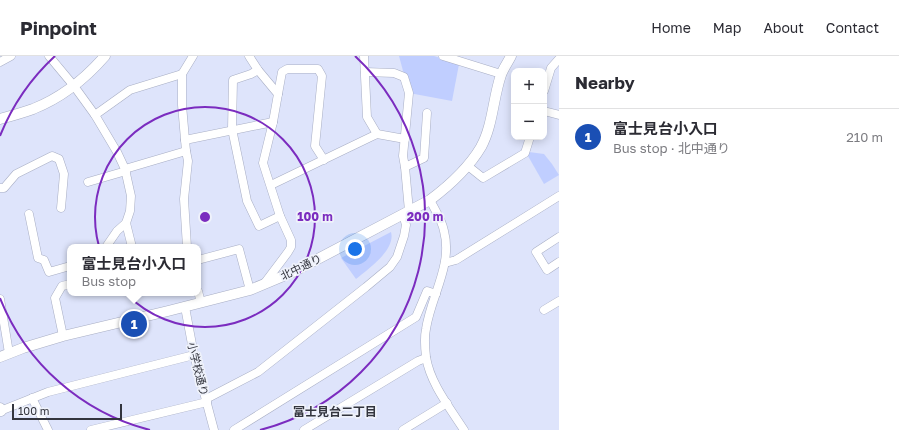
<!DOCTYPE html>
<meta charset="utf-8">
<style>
:root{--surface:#fff;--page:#f7f7f7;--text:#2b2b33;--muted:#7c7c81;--line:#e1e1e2;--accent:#756533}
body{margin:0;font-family:"Golos Text","Noto Sans JP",sans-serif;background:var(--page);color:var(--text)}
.controls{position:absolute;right:12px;top:12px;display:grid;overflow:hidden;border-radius:8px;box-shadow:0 2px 10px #0003}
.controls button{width:36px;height:36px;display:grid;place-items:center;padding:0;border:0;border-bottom:1px solid var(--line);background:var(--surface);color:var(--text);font:20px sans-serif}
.scale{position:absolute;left:12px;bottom:10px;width:110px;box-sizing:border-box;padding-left:4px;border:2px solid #33353e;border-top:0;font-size:11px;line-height:14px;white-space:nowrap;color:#33353e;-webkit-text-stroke:3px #eff2fb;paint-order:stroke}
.you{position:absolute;left:355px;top:193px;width:14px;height:14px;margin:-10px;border:3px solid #fff;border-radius:50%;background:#1a73e8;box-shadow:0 0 0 6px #1a73e833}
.badge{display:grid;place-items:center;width:26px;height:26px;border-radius:50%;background:var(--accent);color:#fff;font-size:13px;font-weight:700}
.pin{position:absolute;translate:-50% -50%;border:2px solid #fff;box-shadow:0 1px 4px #0006}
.popup{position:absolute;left:67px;top:188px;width:134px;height:52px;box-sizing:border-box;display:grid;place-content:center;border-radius:8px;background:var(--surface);filter:drop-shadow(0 1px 3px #0005);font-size:13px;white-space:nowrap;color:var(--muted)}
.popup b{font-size:15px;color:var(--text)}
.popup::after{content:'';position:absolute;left:50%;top:100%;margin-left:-8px;border:8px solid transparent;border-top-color:var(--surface)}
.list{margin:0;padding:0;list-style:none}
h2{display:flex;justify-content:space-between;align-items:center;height:52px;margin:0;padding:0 16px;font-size:17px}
h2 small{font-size:13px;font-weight:400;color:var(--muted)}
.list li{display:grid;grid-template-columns:26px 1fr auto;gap:12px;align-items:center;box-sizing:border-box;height:56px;padding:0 16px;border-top:1px solid var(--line)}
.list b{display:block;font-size:15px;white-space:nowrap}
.list p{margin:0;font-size:13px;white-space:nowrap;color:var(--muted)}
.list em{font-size:13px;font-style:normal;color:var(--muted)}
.map{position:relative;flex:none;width:559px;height:374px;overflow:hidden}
header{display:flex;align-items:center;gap:24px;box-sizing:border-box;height:56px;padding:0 20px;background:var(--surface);border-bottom:1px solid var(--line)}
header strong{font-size:19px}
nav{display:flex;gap:22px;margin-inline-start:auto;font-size:14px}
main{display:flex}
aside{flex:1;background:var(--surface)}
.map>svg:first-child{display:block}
.green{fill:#c0ceff}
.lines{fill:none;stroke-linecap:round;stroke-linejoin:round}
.minor-casing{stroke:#a8aec4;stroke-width:9}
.tertiary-casing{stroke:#a8aec4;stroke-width:11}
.minor{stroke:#fff;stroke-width:8}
.tertiary{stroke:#fff;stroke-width:10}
.ring{fill:none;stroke:#7b2cbf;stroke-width:2}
.labels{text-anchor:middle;stroke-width:3.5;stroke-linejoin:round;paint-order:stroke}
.street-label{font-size:11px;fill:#33353e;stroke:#eff2fb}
.neighbourhood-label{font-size:12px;font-weight:bold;fill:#33353e;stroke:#eff2fb}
.centre{fill:#7b2cbf;stroke:#eff2fb;stroke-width:2}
.ring-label{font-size:12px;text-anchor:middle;font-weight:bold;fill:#7b2cbf;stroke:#eff2fb;stroke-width:3.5;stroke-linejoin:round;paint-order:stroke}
</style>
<header>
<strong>Pinpoint</strong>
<nav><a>Home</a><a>Map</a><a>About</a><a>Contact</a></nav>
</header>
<main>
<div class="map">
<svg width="559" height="374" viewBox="0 0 559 374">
<rect width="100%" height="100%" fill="#dee4fb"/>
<g class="green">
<path d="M 399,0 L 434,0 L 459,8 L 452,45 L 409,37 Z"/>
<path d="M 529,96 L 544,98 L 552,108 L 559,119 L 544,128 L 528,100 Z"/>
<path d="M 391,176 C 396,194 368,213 356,223 L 341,202 Z"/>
</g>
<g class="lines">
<g class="minor-casing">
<g id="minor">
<path d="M 49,0 L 74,30 L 95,59 L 117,96 L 125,113 L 131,140 L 130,155 L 126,167 L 132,191"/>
<path d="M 249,0 L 258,14 L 278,38 L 273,66 L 263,107 L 280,160 L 291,184 L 291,191 L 288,196 L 264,228"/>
<path d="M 364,0 L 367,61 L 377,78"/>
<path d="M 443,0 L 501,18"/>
<path d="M 0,6 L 11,0"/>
<path d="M 258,14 L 251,18 L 233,24 L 232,73 L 247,145 L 259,170 L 280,160"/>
<path d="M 365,16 L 394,17 L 404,21 L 409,37 L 403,100 L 405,111 L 409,155"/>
<path d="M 544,35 L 551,12 L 559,3"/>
<path d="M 278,38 L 282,16 L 287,13 L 318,13 L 322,20 L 315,90 L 324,104"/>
<path d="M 544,55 L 559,59"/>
<path d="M 95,59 L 130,34 L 182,18"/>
<path d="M 185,84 L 273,66"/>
<path d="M 468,110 L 483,122 L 525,97 L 530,81"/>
<path d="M 405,111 L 424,102 L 427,57"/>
<path d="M 125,113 L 186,95"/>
<path d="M 88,126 L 126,115"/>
<path d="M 271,129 L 377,78 L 405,83"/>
<path d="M 0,132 L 4,132 L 16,118 L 52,100 L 59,103 L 64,118 L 61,152"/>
<path d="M 430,144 C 435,154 442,164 444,175 C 453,209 431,240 426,273 C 424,282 425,292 426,301 C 430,327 450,352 464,374"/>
<path d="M 29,158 L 38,202 L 44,204 L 49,216 L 70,210"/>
<path d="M 559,181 L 536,196 L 547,214 L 559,206"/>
<path d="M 106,191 L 117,175 L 126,167"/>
<path d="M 187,191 L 184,143 L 188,105 L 186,95 L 182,49 L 182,18 L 193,0"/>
<path d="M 198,204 L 239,193 L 250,234"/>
<path d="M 445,207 L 456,204 L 559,140"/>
<path d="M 198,235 L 201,247"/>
<path d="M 0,243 L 9,297"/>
<path d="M 185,251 L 194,299 L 214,374"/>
<path d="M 544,254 L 559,245"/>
<path d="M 63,280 L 55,242 L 62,230 L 70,228"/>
<path d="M 32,342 L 48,374"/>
<path d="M 206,343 L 258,316 L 366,231 L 390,211 L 397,201 L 404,180 L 406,169 L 403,158"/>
<path d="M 0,355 L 48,336 L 194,299"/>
<path d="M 91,374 L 207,346"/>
<path d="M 234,374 L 416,261 L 427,235 L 436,238"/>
<path d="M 304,374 L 418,305 L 426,302"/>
<path d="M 403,374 L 447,347"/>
</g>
</g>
<g class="tertiary-casing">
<g id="tertiary">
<path d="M 0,63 C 11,60 22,57 33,53 C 61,42 85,23 105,0"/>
<path d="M 0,301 L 23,292 L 63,280 L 168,255 L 250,234 L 293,216 L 430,144 C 450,129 468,113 481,91 C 493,69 493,42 501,19 C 503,13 508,6 511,0"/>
<path d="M 0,352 L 1,355"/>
</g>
</g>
<use href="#minor" class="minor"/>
<use href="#tertiary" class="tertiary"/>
</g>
<g class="ring">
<circle cx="205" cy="161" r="110"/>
<path d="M150 374A220 220 0 0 1 0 242M0 80A220 220 0 0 1 55 0M355 0A220 220 0 0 1 260 374"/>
</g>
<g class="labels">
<g class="street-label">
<text transform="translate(301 211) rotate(-26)" y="4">北中通り</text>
<text transform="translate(198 313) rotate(76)" y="4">小学校通り</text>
</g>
<g class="neighbourhood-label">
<text x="335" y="360">富士見台二丁目</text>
</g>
</g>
<circle cx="205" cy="161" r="6" class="centre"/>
<g class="ring-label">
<text x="315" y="165">100 m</text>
<text x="425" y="165">200 m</text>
</g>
</svg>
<div class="controls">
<button>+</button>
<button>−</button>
</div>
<div class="scale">100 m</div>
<div class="you"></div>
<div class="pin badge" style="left:134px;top:268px;background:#1a4fb4">1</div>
<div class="popup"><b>富士見台小入口</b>Bus stop</div>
</div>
<aside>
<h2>Nearby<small></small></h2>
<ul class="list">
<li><span class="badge" style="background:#1a4fb4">1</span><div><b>富士見台小入口</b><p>Bus stop · 北中通り</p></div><em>210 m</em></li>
</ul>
</aside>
</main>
